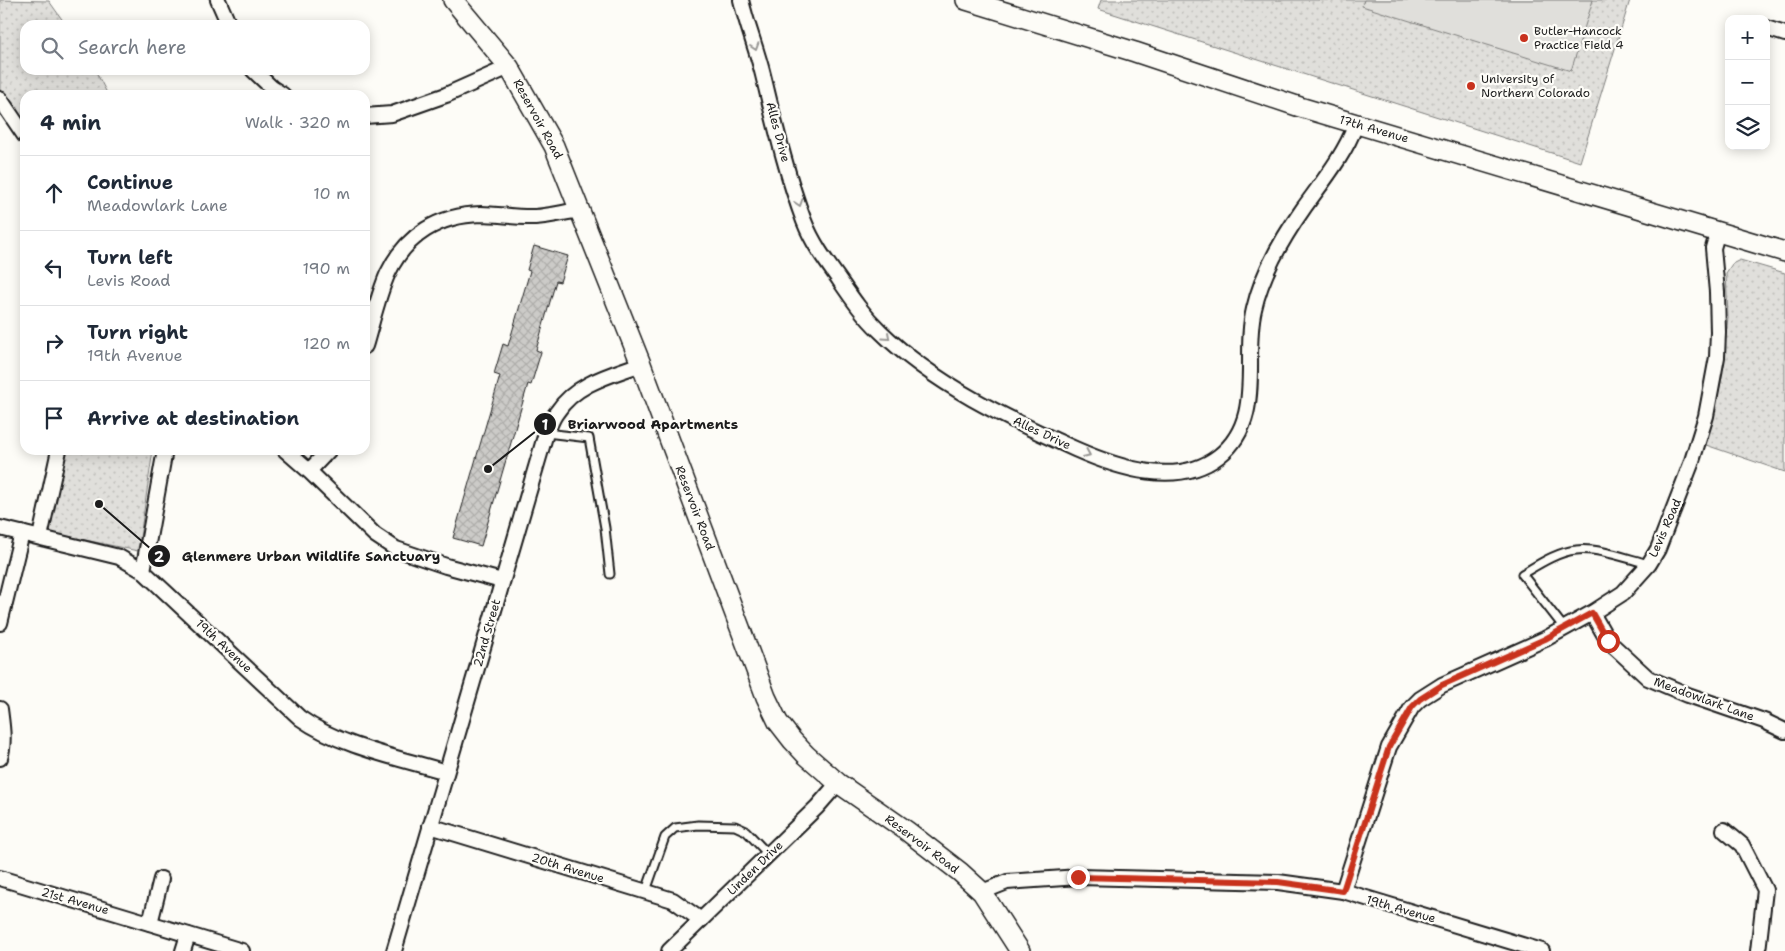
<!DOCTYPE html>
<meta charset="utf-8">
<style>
:root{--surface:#fff;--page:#f2f2f3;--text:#1f2937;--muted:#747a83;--line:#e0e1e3}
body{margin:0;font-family:"Shantell Sans",sans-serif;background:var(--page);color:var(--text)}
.controls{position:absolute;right:15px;top:15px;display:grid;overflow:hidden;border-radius:10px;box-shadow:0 2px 12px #0003}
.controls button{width:45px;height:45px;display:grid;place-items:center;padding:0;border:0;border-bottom:1px solid var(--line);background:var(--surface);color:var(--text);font:25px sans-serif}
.stop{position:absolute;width:15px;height:15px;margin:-11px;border:4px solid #c8321e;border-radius:50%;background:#fff}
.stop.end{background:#c8321e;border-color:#fff;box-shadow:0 1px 5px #0008}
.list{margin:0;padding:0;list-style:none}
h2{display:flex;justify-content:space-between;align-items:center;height:65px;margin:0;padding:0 20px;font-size:21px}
h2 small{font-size:16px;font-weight:400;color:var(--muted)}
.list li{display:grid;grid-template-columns:32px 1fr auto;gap:15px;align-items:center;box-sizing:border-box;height:75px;padding:0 20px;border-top:1px solid var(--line)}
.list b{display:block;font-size:19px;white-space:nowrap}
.list p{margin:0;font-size:16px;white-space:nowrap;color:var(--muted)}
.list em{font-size:16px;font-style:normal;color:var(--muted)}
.icon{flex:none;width:28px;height:28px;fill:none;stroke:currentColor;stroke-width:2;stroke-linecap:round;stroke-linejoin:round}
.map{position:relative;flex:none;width:1785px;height:951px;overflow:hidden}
.search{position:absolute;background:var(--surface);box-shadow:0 2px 12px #0003;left:20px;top:20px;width:350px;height:55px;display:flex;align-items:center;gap:12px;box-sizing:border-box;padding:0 18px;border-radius:15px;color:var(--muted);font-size:19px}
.panel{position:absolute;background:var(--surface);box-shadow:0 2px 12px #0003;left:20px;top:90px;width:350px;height:365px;border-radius:15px}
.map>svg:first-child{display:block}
.grass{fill:url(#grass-dots);stroke:#7e7e7c}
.pitch{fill:#e0dfdb;stroke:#7e7e7c}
.building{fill:url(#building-cross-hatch);stroke:#1c1c1c}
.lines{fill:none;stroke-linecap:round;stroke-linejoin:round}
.lane-casing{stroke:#1c1c1c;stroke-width:11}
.street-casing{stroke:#1c1c1c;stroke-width:18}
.secondary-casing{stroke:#1c1c1c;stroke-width:22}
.lane{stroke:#fdfcf7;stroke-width:7}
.street{stroke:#fdfcf7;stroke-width:14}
.secondary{stroke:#fdfcf7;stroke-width:19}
.oneway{stroke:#989794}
.route{stroke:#c8321e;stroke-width:6}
.poi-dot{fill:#c8321e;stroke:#fdfcf7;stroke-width:2}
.labels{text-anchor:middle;stroke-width:4.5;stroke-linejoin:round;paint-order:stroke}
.poi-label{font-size:12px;fill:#1c1c1c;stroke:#fdfcf7;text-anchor:start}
.street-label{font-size:12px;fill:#1c1c1c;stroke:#fdfcf7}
.leader{fill:none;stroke:#1c1c1c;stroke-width:2}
.callout-dot{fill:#1c1c1c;stroke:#fdfcf7;stroke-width:2}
.mark-label{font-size:15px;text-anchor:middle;font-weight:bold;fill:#fff}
.callout-label{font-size:14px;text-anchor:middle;font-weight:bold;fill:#1c1c1c;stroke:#fdfcf7;stroke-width:4.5;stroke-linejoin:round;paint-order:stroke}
</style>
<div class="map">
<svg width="1785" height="951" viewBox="0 0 1785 951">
<defs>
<pattern id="grass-dots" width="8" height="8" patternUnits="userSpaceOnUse" patternTransform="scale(1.25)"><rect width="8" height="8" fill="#e0dfdb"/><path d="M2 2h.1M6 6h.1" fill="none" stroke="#c0bfbb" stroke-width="1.8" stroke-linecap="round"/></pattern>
<pattern id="building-cross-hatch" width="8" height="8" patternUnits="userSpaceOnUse" patternTransform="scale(1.25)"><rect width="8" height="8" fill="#cccbc8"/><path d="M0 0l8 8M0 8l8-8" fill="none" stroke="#afaeab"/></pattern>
</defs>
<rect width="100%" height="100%" fill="#fdfcf7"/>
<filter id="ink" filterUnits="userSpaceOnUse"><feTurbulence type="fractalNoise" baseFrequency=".02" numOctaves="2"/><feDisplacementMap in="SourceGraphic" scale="10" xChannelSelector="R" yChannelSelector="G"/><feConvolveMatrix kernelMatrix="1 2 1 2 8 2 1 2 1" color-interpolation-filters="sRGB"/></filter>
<g filter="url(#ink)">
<g class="grass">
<path d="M 0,0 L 49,1 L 66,25 L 25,25 L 25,70 L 95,70 L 108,95 L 25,95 L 25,126 L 0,89 Z"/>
<path d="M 1101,0 L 1630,0 L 1580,162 L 1098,9 Z"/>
<path d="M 1740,260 L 1785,273 L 1785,472 L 1706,445 L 1721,382 L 1728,317 L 1726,273 L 1732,264 Z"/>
<path d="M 66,450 L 153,450 L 138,551 L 47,532 Z"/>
</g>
<path class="pitch" d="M 1364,0 L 1593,0 L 1571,71 L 1362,6 Z"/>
<path class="building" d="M 534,246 L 568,256 L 560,282 L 556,281 L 536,350 L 541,352 L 531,385 L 528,384 L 481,546 L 453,538 L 500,376 L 494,374 L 503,344 L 508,346 L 530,271 L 527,270 Z"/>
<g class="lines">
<g class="lane-casing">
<g id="lane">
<path d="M 546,433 L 589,438 L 605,528 L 610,574"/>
<path d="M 1565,629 L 1522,574 C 1539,564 1557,552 1576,550 C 1597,547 1628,559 1649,564"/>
<path d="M 646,891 L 665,837 L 675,828 L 698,825 L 735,826 L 746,831 L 769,855"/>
</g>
</g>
<g class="street-casing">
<g id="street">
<path d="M 218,0 L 229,25"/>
<path d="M 741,0 C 747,26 757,50 763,75 C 775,124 786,173 804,221 C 812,242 825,260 838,278 C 851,297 863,315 880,331 C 935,385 1006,418 1075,449 C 1118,468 1178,488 1219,456 C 1266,419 1242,358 1254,309 C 1262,273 1282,239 1303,209 C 1323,181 1344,156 1356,124"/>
<path d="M 1766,28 L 1785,34"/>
<path d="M 253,70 L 272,88 L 283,95"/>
<path d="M 0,99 L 25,136"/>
<path d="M 365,116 L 392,114 L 446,95 L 509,67"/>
<path d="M 365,346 C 372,323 378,295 388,273 C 406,235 439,215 481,214 C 499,214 517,218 535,217 C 550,216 565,212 580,210"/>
<path d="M 285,450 L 309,471 L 375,535 L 396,549 L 446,566 L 502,581"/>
<path d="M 309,471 L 329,450"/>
<path d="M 0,528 L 119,557 L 143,571 L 300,718 C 339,746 399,758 446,772"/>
<path d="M 40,537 L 59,450"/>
<path d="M 143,571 L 165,450"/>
<path d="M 1592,613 L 1608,641 L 1648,678 L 1688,695 L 1764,721 L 1785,731"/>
<path d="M 0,623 L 22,533"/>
<path d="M 0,709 C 2,725 5,742 0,758"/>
<path d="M 430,826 L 673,900 L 701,920"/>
<path d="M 1724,830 L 1742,845 L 1765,890 L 1758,951"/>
<path d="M 0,878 L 242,951"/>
<path d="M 1343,891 L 1389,747 L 1412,707 L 1420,699 L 1442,685 L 1545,639 L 1592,613 L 1623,593 L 1649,564 L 1658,549 L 1691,464 L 1706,416 L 1717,357 L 1718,332 L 1717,292 L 1713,248 L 1718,231"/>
<path d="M 982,892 L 1007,882 L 1079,877 L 1278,882 L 1343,891 L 1542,951"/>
<path d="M 150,923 L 161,879"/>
<path d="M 183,951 L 188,935"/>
<path d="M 394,951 L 546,433 C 550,426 552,418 557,412 C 576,383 611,375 641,364"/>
<path d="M 669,951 L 817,807 L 838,783"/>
</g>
</g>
<g class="secondary-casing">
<g id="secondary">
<path d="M 453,0 L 509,67 L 554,146 L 641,364 L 766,697 L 778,722 L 792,740 L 806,755 L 838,783 L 907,831 L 960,872 L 982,892 L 1020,951"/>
<path d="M 966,0 L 1135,52 L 1300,107 L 1785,252"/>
</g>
</g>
<use href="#lane" class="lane"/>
<use href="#street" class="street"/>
<use href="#secondary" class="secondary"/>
</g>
<defs><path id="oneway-chevron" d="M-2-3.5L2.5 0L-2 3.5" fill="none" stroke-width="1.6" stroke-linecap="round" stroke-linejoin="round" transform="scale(1.25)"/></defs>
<g class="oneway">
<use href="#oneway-chevron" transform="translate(755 47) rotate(72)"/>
<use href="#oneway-chevron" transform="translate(799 203) rotate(72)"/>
<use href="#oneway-chevron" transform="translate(887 337) rotate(42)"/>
<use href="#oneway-chevron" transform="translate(1087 454) rotate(24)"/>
</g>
</g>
<g class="lines" filter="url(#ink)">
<path class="route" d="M 1078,877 L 1278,882 L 1343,891 L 1389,747 L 1412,707 L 1420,699 L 1442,685 L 1545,639 L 1592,613 L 1608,641"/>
</g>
<g class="poi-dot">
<circle cx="1524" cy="38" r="5"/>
<circle cx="1471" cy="86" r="5"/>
</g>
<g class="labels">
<g class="poi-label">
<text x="1534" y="35">Butler-Hancock<tspan x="1534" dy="14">Practice Field 4</tspan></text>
<text x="1481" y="83">University of<tspan x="1481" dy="14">Northern Colorado</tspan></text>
</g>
<g class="street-label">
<text transform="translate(538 119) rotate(61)" y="4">Reservoir Road</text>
<text transform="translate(1374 129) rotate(16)" y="4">17th Avenue</text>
<text transform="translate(778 132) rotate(75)" y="4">Alles Drive</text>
<text transform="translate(1042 433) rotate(25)" y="4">Alles Drive</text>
<text transform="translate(695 508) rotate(69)" y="4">Reservoir Road</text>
<text transform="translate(1665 528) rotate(-66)" y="4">Levis Road</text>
<text transform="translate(487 633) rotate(-74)" y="4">22nd Street</text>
<text transform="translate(224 646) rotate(43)" y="4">19th Avenue</text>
<text transform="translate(1704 699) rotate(20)" y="4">Meadowlark Lane</text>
<text transform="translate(922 844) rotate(37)" y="4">Reservoir Road</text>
<text transform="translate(568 868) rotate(17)" y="4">20th Avenue</text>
<text transform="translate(755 868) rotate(-44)" y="4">Linden Drive</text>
<text transform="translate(75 901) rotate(16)" y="4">21st Avenue</text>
<text transform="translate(1401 909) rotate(16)" y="4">19th Avenue</text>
</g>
</g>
<path class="leader" d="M488 469L545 424M99 504L159 556"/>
<g class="callout-dot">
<circle cx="488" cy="469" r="5"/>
<circle cx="99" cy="504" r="5"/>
<circle cx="545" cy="424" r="12"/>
<circle cx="159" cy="556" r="12"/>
</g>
<g class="mark-label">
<text x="545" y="430">1</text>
<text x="159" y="562">2</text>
</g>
<g class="callout-label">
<text x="653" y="429">Briarwood Apartments</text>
<text x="311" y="561">Glenmere Urban Wildlife Sanctuary</text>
</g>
</svg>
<div class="controls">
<button>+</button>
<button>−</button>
<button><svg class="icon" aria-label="layers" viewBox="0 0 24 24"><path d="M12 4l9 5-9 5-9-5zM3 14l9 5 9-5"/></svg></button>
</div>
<div class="stop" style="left:1608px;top:641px"></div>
<div class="stop end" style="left:1078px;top:877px"></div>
<div class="search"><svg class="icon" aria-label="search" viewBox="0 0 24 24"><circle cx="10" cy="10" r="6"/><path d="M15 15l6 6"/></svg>Search here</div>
<section class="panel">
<h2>4 min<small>Walk · 320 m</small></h2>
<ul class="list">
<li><svg class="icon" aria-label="ahead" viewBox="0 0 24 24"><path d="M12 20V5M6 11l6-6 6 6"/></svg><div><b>Continue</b><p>Meadowlark Lane</p></div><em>10 m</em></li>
<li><svg class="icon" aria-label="left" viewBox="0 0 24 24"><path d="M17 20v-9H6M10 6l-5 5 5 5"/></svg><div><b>Turn left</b><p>Levis Road</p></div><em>190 m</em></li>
<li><svg class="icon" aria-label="right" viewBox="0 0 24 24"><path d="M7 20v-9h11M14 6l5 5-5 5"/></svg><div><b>Turn right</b><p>19th Avenue</p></div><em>120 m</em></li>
<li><svg class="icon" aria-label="arrive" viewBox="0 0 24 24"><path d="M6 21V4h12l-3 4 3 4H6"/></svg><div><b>Arrive at destination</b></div></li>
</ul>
</section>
</div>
